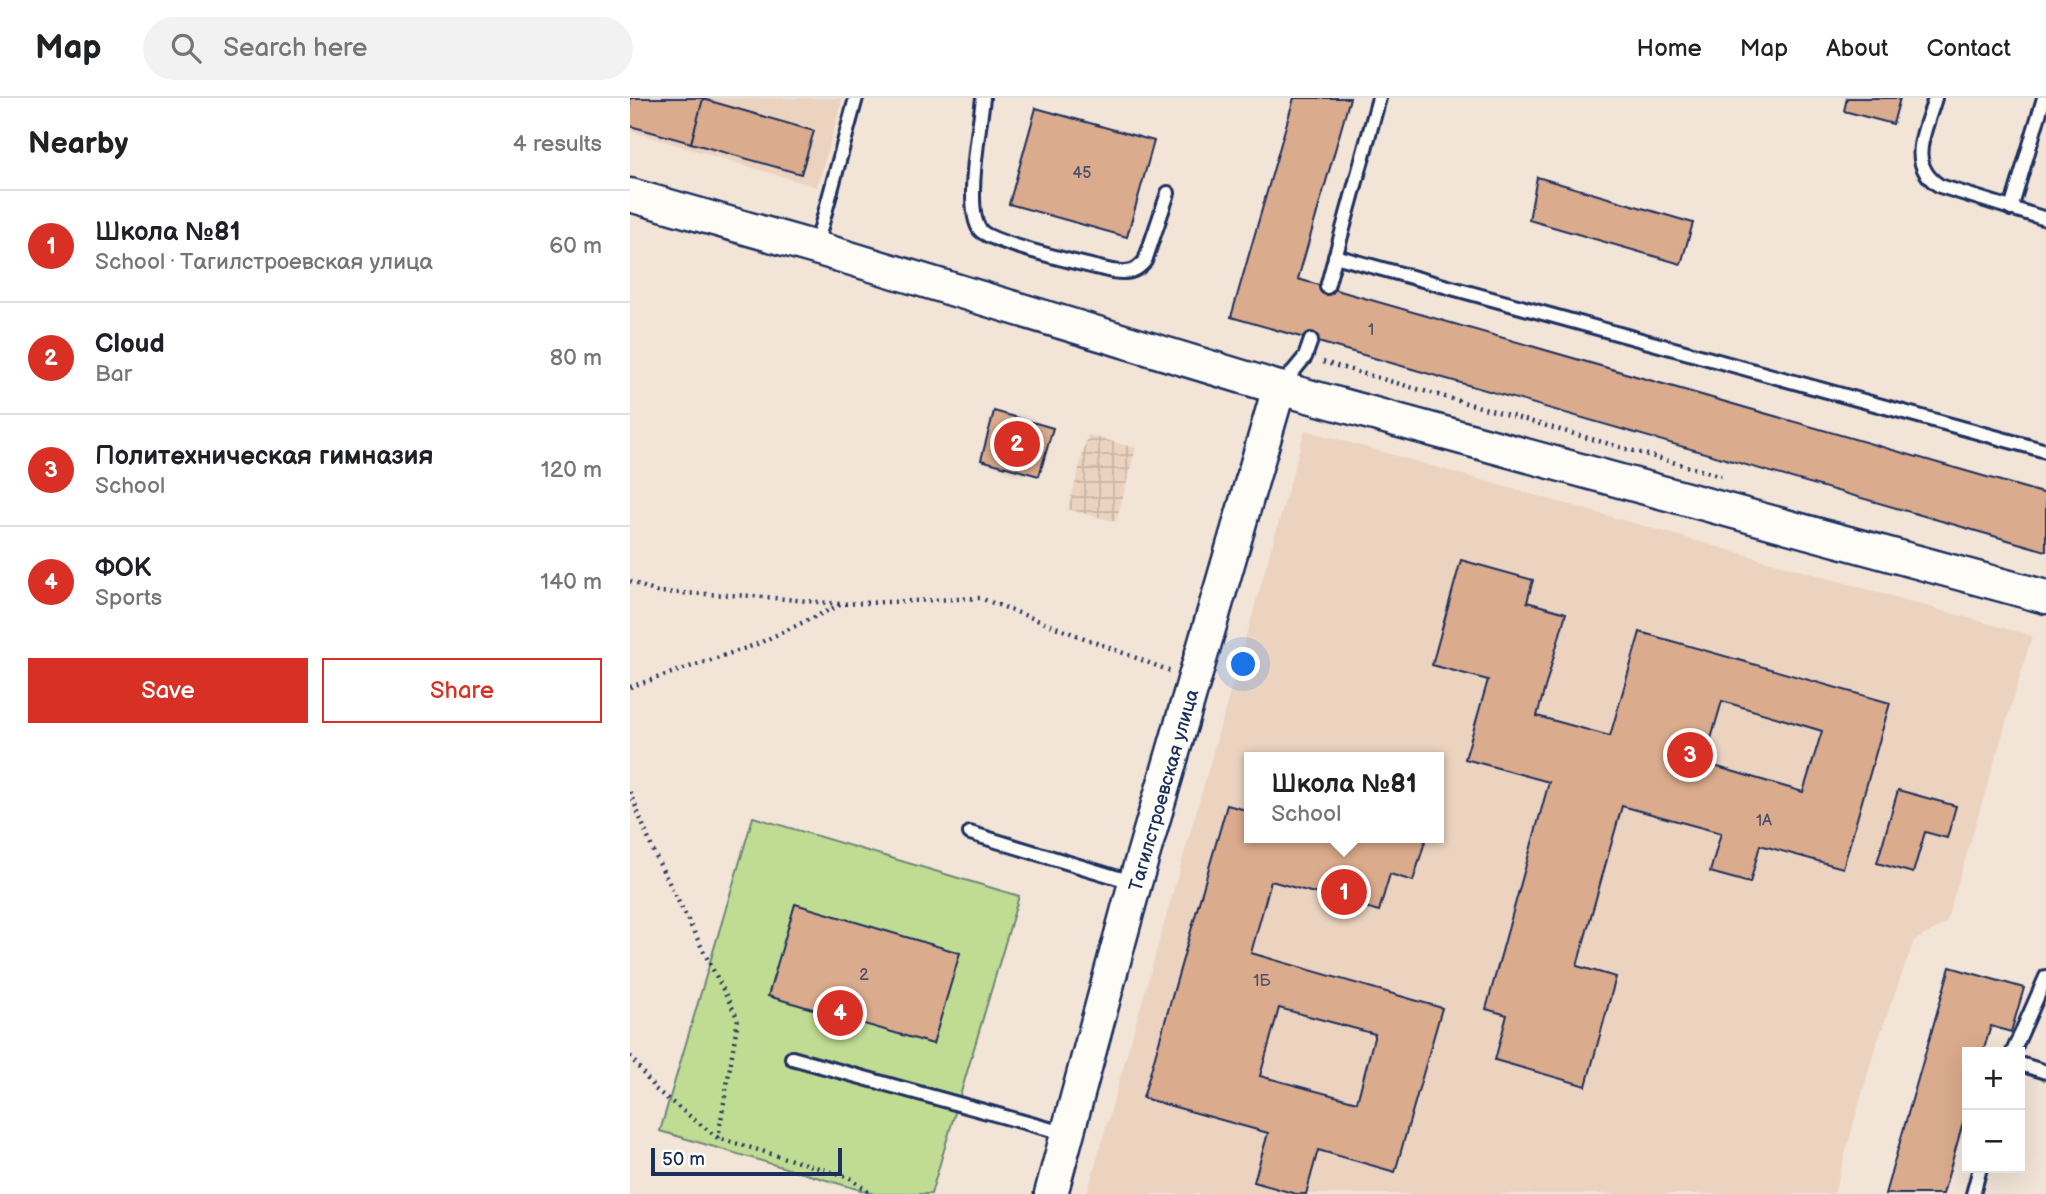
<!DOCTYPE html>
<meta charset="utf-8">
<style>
:root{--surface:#fff;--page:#f2f2f2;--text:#202124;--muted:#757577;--line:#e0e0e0;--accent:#d93025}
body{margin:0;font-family:"Balsamiq Sans",sans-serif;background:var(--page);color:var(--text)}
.controls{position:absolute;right:21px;bottom:21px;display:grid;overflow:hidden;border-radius:0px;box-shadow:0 7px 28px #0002}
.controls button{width:63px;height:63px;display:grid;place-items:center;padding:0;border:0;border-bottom:2px solid var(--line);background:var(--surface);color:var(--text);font:35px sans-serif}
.scale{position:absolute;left:21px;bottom:18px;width:191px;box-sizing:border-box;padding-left:7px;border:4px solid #1b2f5e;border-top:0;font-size:19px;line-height:24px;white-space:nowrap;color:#1b2f5e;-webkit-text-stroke:5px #fdfcf7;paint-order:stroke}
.you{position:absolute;left:614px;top:567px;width:24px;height:24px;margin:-18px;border:5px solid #fff;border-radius:50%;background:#1a73e8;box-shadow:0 0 0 10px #1a73e833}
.badge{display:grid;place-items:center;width:46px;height:46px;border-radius:50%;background:var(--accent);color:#fff;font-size:23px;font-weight:700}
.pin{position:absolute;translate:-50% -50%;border:4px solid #fff;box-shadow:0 2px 7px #0006}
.popup{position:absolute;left:614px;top:654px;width:200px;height:91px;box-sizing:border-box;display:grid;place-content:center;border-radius:0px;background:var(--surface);filter:drop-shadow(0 2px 5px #0005);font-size:23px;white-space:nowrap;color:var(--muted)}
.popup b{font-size:26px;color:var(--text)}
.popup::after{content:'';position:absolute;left:50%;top:100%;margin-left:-14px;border:14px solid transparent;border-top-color:var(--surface)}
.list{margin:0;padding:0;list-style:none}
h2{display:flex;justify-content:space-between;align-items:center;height:91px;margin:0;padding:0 28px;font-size:30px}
h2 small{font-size:23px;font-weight:400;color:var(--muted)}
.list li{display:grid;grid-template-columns:46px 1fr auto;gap:21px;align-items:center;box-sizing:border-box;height:112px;padding:0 28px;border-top:2px solid var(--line)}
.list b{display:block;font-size:26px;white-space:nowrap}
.list p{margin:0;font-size:23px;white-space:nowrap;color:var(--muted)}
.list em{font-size:23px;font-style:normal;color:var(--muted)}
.actions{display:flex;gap:14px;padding:21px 28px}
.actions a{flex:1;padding:16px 0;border:2px solid var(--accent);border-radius:0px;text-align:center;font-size:24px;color:var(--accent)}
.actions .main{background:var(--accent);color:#fff}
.icon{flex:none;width:38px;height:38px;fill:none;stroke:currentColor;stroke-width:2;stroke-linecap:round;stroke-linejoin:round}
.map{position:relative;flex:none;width:1416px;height:1096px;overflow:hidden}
header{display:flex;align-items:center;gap:42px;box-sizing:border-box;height:98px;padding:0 35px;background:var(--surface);border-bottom:2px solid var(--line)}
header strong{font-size:33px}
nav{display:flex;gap:38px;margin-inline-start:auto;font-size:24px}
.search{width:490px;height:63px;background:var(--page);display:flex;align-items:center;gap:18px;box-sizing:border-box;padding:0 24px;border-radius:38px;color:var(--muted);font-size:26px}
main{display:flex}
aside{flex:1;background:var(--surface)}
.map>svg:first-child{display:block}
.built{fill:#ebd3c0;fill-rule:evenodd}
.industrial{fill:url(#industrial-grid)}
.green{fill:#c0dc93;stroke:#6e8678;stroke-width:2}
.building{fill:#daab8c;stroke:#1b2f5e;stroke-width:2;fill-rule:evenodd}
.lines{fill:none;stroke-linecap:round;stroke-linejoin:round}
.service-casing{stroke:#1b2f5e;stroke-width:18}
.tertiary-casing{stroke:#1b2f5e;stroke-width:37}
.path{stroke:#1b2f5e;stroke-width:4.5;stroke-dasharray:2 5;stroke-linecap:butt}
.service{stroke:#fdfcf7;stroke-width:12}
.tertiary{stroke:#fdfcf7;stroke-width:32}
.labels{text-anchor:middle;stroke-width:7;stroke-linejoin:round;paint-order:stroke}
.number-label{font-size:16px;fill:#4b4e6a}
.street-label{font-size:19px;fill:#1b2f5e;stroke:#fdfcf7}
</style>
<header>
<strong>Map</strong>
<div class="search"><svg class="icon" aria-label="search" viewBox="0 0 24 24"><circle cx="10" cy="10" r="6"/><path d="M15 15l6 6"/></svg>Search here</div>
<nav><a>Home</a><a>Map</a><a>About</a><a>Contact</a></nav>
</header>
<main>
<aside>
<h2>Nearby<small>4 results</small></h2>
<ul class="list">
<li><span class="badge">1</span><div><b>Школа №81</b><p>School · Тагилстроевская улица</p></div><em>60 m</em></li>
<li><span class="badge">2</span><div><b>Cloud</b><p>Bar</p></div><em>80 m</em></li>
<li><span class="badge">3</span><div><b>Политехническая гимназия</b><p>School</p></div><em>120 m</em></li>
<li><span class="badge">4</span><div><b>ФОК</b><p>Sports</p></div><em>140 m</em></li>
</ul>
<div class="actions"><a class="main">Save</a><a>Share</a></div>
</aside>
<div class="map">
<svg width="1416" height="1096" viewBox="0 0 1416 1096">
<defs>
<pattern id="industrial-grid" width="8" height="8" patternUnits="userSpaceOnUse" patternTransform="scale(1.75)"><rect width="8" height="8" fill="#ebd3c0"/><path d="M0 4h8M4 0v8" fill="none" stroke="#c9b5a7"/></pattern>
</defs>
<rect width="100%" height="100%" fill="#f2e4d7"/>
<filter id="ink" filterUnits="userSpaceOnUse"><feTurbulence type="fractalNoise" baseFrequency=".0143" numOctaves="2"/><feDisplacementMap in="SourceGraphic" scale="14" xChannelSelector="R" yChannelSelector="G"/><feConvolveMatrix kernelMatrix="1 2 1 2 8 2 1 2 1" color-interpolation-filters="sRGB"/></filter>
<g filter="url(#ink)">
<g class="built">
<path d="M 0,0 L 213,0 L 187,89 L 0,33 Z"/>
<path d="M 675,332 L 1402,538 L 1316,825 L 1284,843 L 1244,953 L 1204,1096 L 457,1096 ZM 620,659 L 808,659 L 808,740 L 620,740 Z"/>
</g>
<path class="industrial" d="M 458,337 L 506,350 L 486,424 L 438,411 Z"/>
<path class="green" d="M 123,719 L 389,798 L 301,1096 L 244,1096 L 30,1033 Z"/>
<g class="building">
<path d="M 0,0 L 74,0 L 61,45 L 0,28 Z"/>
<path d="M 664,0 L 720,0 L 668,181 L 1416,396 L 1416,453 L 601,219 Z"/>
<path d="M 1217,0 L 1270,0 L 1263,26 L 1214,13 Z"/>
<path d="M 73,1 L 184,33 L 171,76 L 61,45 Z"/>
<path d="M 406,10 L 524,43 L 497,139 L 379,106 Z"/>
<path d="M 907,79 L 1063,125 L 1051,166 L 899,122 Z"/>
<path d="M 364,313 L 423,330 L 409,378 L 351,362 Z"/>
<path d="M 831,462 L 903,482 L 897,504 L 936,515 L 907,618 L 980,638 L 1010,534 L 1260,605 L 1213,770 L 1130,747 L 1120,785 L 1080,774 L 1091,735 L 992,708 L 947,868 L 986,879 L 956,988 L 865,962 L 877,917 L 856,911 L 919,684 L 835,661 L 858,582 L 802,567 ZM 1092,603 L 1192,633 L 1173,694 L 1074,665 Z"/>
<path d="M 1268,692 L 1326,708 L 1317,740 L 1295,734 L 1283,775 L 1247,765 Z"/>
<path d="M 597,707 L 620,713 L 620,740 L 796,740 L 783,783 L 760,776 L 749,813 L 641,783 L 621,855 L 812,910 L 765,1074 L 688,1052 L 676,1096 L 666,1096 L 624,1084 L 638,1035 L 513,1000 ZM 649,910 L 745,936 L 727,1004 L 630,978 Z"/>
<path d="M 165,806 L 330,855 L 303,946 L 138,898 Z"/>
<path d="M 1320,869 L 1394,890 L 1381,934 L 1361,928 L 1353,954 L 1337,954 L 1337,1010 L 1313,1096 L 1255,1096 Z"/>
</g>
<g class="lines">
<g class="service-casing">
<g id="service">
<path d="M 353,0 C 350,29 334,110 350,132 C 360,145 461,168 482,173 C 497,175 505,175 515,163 L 538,95"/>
<path d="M 1305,0 C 1296,32 1275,66 1310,88 L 1416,121"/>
<path d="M 1381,111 L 1414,0"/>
<path d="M 186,148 L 226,0"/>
<path d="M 705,158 L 1416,353"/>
<path d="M 697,189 L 749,0"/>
<path d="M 651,288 L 675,259 L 681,242"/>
<path d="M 340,735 L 505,785"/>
<path d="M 1383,954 L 1416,879"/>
<path d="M 162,960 L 437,1036"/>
<path d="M 1390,966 L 1416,974"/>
<path d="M 1343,1096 L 1350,1070"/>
</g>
</g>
<g class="tertiary-casing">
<g id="tertiary">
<path d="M 0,97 L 186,150 L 649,290 L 1416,499"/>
<path d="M 421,1096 L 505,785 L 649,290"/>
</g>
</g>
<g class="path">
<path d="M 693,264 L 1091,378"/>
<path d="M 0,483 L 26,494 L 123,498 L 210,506"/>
<path d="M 0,589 L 125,547 L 212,506 L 350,500 L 540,573"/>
<path d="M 0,694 L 24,755 L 108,921 L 88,1040"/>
<path d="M 0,958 L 25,991 L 88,1040 L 219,1079 L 241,1096"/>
</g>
<use href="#service" class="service"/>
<use href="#tertiary" class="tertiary"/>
</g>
</g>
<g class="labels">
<g class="number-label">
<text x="452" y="80">45</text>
<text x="741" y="237">1</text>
<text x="1134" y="728">1А</text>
<text x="234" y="882">2</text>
<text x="632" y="888">1Б</text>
</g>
<g class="street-label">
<text transform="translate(533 692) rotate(-74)" y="7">Тагилстроевская улица</text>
</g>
</g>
</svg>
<div class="controls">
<button>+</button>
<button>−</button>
</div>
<div class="scale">50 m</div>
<div class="you"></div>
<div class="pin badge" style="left:714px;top:794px">1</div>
<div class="popup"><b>Школа №81</b>School</div>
<div class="pin badge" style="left:387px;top:346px">2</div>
<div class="pin badge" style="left:1060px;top:657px">3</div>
<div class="pin badge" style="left:210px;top:915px">4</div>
</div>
</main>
